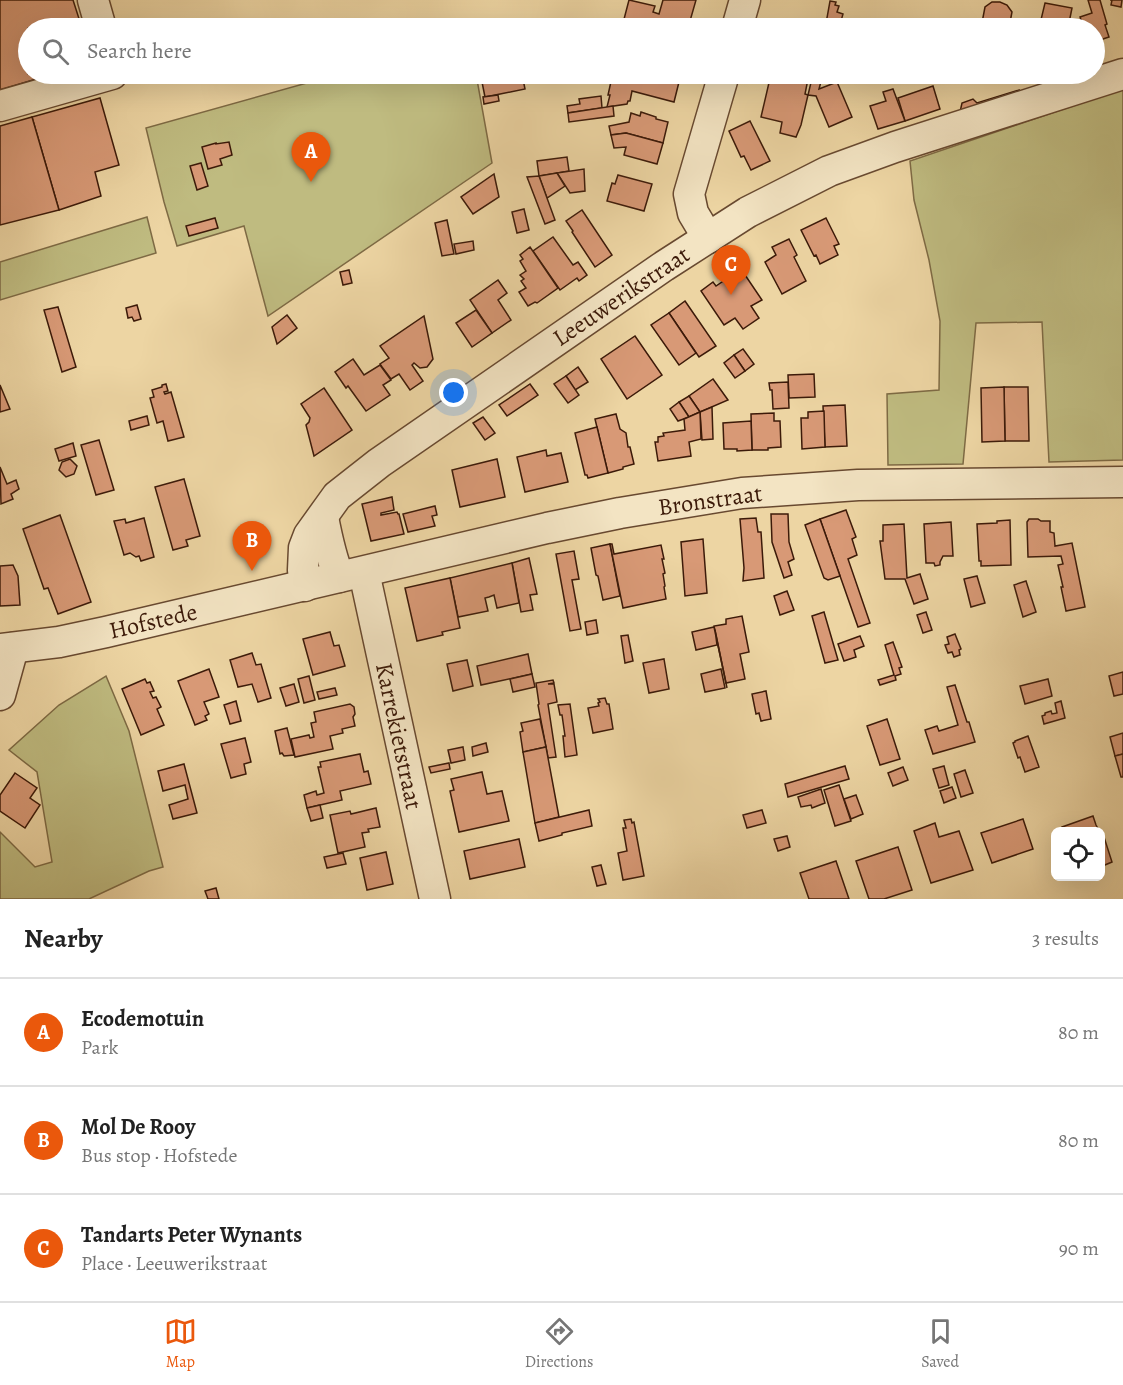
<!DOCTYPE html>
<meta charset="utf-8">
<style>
:root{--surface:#fff;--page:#f6f6f6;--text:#222;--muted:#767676;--line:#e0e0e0;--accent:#ea580c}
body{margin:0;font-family:Alegreya,serif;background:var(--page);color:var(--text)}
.controls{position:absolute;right:18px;bottom:18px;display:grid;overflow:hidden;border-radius:9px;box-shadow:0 6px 24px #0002}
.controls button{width:54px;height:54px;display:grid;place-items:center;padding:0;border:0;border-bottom:2px solid var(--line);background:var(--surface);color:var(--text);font:30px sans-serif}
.you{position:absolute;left:454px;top:393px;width:21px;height:21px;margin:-15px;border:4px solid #fff;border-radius:50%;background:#1a73e8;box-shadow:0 0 0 9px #1a73e833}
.badge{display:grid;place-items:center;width:39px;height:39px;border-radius:50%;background:var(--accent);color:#fff;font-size:20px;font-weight:700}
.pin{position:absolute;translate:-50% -50px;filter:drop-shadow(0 2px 3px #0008)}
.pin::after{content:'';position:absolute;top:32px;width:21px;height:18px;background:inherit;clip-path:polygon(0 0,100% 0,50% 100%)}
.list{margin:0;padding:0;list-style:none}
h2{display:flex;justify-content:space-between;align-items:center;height:78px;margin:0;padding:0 24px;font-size:26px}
h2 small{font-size:20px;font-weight:400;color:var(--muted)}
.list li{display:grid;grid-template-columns:39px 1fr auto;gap:18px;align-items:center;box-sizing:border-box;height:108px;padding:0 24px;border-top:2px solid var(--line)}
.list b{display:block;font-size:22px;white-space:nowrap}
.list p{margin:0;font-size:20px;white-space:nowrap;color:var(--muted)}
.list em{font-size:20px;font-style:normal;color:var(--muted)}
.icon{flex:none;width:33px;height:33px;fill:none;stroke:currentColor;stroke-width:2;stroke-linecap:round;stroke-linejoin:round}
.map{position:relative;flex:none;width:1123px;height:899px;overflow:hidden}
.search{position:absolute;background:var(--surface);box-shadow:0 6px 24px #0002;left:18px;right:18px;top:18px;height:66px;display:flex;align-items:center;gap:15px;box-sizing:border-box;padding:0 21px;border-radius:33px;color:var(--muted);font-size:22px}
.sheet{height:402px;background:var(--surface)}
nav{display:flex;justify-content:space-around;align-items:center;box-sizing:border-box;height:84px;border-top:2px solid var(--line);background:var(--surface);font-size:16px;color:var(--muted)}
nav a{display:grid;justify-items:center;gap:3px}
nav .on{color:var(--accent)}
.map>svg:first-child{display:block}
.green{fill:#bfbb80;stroke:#7e6a44;stroke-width:1.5}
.building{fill:#d89976;stroke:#3c1a09;stroke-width:1.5}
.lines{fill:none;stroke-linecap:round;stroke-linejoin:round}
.minor-casing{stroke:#684930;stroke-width:33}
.minor{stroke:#f3e4c3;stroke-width:30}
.labels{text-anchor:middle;stroke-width:4.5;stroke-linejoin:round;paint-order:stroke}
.street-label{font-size:24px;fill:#3c1a09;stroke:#f3e4c3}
</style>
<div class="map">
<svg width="1123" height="899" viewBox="0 0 1123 899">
<rect width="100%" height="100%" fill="#edd5a3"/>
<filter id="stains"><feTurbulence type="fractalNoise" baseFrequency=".00333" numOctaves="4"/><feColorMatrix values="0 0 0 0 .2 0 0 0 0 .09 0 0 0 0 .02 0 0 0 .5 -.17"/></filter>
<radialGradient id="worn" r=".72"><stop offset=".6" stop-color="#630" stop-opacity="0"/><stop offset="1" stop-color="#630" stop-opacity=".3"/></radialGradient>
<g class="green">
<path d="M 339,74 L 476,74 L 492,163 L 268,316 L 244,226 L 177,246 L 164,202 L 146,128 Z"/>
<path d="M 1123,89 L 1123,460 L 1049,462 L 1042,322 L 976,323 L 963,464 L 888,465 L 887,394 L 939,390 L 940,321 L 929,260 L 914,200 L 910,161 Z"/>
<path d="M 147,217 L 156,253 L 0,300 L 0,262 Z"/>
<path d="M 106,676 L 129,731 L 163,867 L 149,871 L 89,899 L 0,899 L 0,832 L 35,867 L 52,862 L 37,772 L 9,750 L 59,705 Z"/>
</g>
<g class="building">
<path d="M 0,0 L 73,0 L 82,28 L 28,28 L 28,74 L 53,74 L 0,90 Z"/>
<path d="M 629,0 L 655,6 L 653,12 L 659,14 L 663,0 L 696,0 L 688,28 L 642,28 L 623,23 Z"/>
<path d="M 1088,0 L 1100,0 L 1107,24 L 1105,25 L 1109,37 L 1094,42 L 1094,28 L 1084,28 L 1080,17 L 1092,13 Z"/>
<path d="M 1110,0 L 1122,0 L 1121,7 L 1111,5 L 1112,0 Z"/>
<path d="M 830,1 L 836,2 L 835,5 L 839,6 L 837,12 L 843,14 L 839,28 L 823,28 L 826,19 L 827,18 Z"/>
<path d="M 992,2 L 1000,2 L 1007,5 L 1012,12 L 1009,28 L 974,28 L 974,27 L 981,28 L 985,7 Z"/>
<path d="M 1045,3 L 1072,8 L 1068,28 L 1038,28 L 1040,24 Z"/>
<path d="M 501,74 L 522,74 L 525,89 L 485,97 L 481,77 Z"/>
<path d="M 615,74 L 650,74 L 679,82 L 674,102 L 632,91 L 630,101 L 628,101 L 627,104 L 607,107 L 610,95 L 608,95 L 612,77 Z"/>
<path d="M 650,74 L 681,74 L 679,82 Z"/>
<path d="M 740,74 L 751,74 L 749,83 L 738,80 Z"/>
<path d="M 771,74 L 809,74 L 805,94 L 808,95 L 801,125 L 796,137 L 780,133 L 782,122 L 761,117 Z"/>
<path d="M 813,74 L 823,74 L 819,89 L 837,82 L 852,117 L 829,127 L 816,96 L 808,95 Z"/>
<path d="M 941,74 L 952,74 L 953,79 L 942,80 Z"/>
<path d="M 933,86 L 940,109 L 905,121 L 898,98 Z"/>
<path d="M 893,89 L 905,121 L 878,129 L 870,106 L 886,101 L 883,92 Z"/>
<path d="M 1019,90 L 1018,96 L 960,112 L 962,103 L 973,99 L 977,103 Z"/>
<path d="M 498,95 L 499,101 L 484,104 L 483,97 Z"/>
<path d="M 601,96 L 602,108 L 568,113 L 567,106 L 580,104 L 579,99 Z"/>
<path d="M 100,98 L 119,165 L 95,172 L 101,196 L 59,210 L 32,117 Z"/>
<path d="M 613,106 L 614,116 L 569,122 L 568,113 Z"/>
<path d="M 641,112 L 656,117 L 656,119 L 668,122 L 663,143 L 626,133 L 611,135 L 609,126 L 629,122 L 631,113 L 640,116 Z"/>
<path d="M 32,117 L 59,210 L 0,225 L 0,126 Z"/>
<path d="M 750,121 L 770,161 L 751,170 L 744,156 L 741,157 L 729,131 Z"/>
<path d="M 626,133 L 663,143 L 657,164 L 624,155 L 626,147 L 614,148 L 611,135 Z"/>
<path d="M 229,142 L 232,155 L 220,159 L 222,165 L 208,169 L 202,147 L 216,143 L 216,144 Z"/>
<path d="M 567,157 L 569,171 L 539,176 L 537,161 Z"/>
<path d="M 201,163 L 208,186 L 197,190 L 190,166 Z"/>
<path d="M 584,169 L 585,191 L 570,193 L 557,173 Z"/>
<path d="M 557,173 L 565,186 L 547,198 L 539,176 Z"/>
<path d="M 494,174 L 499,197 L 473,214 L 461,197 Z"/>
<path d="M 618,175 L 652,184 L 644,211 L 607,201 L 612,183 L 615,184 Z"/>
<path d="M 539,176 L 555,220 L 545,224 L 527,177 Z"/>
<path d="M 524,209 L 529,230 L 517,233 L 512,212 Z"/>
<path d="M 582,210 L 612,255 L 595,267 L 572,232 L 573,231 L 566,221 Z"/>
<path d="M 215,218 L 218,228 L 189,236 L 186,226 Z"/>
<path d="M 826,218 L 839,244 L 834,246 L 838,255 L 820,264 L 816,255 L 814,256 L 801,230 Z"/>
<path d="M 447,220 L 454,254 L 442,256 L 435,223 Z"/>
<path d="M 553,237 L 573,265 L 578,262 L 587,275 L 579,281 L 577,278 L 560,290 L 533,251 Z"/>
<path d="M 789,239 L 797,255 L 794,257 L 806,281 L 782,294 L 765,262 L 776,255 L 772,247 Z"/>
<path d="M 473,241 L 474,250 L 456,254 L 454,244 Z"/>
<path d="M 530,247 L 558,288 L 537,303 L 535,302 L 528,306 L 519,292 L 526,288 L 521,281 L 524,279 L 520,275 L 526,271 L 520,261 L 523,259 L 520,255 Z"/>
<path d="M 741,269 L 762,300 L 751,306 L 759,318 L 743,329 L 735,318 L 724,325 L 701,291 L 713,282 L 716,286 Z"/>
<path d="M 349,270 L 352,283 L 343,285 L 340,272 Z"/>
<path d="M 498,280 L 507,293 L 498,300 L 511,320 L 492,333 L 470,300 Z"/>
<path d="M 685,301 L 716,346 L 699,357 L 669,313 Z"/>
<path d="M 137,305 L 141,319 L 134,321 L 132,317 L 128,318 L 126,308 Z"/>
<path d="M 58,307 L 76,367 L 62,372 L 44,310 Z"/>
<path d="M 476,310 L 492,333 L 472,347 L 456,323 Z"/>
<path d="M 669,313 L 696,353 L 679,365 L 651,325 Z"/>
<path d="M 287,315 L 297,328 L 277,344 L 272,327 Z"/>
<path d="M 424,316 L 433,359 L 427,367 L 420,368 L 414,363 L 412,365 L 423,381 L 410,390 L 399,374 L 391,379 L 382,367 L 380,364 L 389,358 L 380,346 Z"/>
<path d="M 635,336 L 662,375 L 627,399 L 601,359 Z"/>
<path d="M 743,349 L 754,364 L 745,371 L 734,355 Z"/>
<path d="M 734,355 L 745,371 L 735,378 L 724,363 Z"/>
<path d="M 353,359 L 364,375 L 380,365 L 391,380 L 383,385 L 390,395 L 366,411 L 348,386 L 346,388 L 335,372 Z"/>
<path d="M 578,367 L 588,382 L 575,390 L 566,376 Z"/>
<path d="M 814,374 L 815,397 L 789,398 L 788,375 Z"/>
<path d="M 566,376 L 579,395 L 568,403 L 554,384 Z"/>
<path d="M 713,379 L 728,400 L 700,412 L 689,396 Z"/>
<path d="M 788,382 L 789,408 L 773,409 L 772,390 L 770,390 L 769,383 Z"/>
<path d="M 166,384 L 168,391 L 164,392 L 165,394 L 171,392 L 184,437 L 168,441 L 163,421 L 157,423 L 150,398 L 154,397 L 152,390 L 162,387 L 162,385 Z"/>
<path d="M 530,384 L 538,395 L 507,416 L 499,405 Z"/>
<path d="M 0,385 L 10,409 L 0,412 Z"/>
<path d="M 1004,387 L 1028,387 L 1029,441 L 1005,441 Z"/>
<path d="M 1004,387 L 1005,441 L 982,442 L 981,388 Z"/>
<path d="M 324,388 L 352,430 L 314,456 L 306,425 L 309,422 L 310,418 L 301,404 Z"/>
<path d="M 689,396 L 700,412 L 689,417 L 679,402 Z"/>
<path d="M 679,402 L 689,417 L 678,421 L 670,409 Z"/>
<path d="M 845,405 L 847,446 L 825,447 L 823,406 Z"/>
<path d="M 712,407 L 713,439 L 702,440 L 700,412 Z"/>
<path d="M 824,411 L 825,447 L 802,449 L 801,418 L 808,418 L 808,412 Z"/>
<path d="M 700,412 L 701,439 L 689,442 L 691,456 L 658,461 L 655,442 L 658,442 L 658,437 L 664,436 L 663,433 L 685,430 L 684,419 Z"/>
<path d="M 774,413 L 774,421 L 780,421 L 781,447 L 768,448 L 768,450 L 752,450 L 751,414 Z"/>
<path d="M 616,414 L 620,429 L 626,433 L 628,447 L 630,447 L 634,464 L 623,467 L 623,469 L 608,473 L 595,419 Z"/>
<path d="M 147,416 L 149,425 L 131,430 L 129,421 Z"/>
<path d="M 483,417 L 495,433 L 485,440 L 473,423 Z"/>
<path d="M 751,421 L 752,450 L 737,451 L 737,449 L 724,449 L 723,423 Z"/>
<path d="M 597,427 L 608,473 L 588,478 L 587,475 L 585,475 L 575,433 Z"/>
<path d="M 99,440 L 114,490 L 96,495 L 81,445 Z"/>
<path d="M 73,443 L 76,456 L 59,461 L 55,449 Z"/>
<path d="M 546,450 L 547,456 L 561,453 L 568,482 L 525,492 L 517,457 Z"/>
<path d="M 70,459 L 77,466 L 74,474 L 66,477 L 59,470 L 62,462 Z"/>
<path d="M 497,459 L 505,497 L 460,507 L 452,470 Z"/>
<path d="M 0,467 L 7,484 L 16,480 L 19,489 L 11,494 L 13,499 L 1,504 Z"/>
<path d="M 184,479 L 200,536 L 186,540 L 188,546 L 173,550 L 155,487 Z"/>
<path d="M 392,497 L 394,510 L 381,513 L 381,515 L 397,512 L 398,514 L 399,514 L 404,534 L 371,541 L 362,504 Z"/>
<path d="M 435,506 L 437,515 L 432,516 L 435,526 L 408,532 L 403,514 Z"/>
<path d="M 846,510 L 856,537 L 852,539 L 857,555 L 848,559 L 870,623 L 858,627 L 820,519 Z"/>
<path d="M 771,514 L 788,514 L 789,542 L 794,559 L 788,562 L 792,575 L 784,578 L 772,542 Z"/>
<path d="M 60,515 L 91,602 L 58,614 L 48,588 L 44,589 L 23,529 Z"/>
<path d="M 144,518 L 154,557 L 141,561 L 139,556 L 136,557 L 130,553 L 124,555 L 114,521 L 125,519 L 126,523 Z"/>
<path d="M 756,518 L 758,532 L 761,532 L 764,578 L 743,581 L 744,568 L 740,519 Z"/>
<path d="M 820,519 L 840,576 L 828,580 L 824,578 L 805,525 Z"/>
<path d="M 1029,519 L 1038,519 L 1041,521 L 1050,521 L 1050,532 L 1054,533 L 1055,546 L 1072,543 L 1085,607 L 1066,611 L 1061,587 L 1063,587 L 1058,565 L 1063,564 L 1061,556 L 1028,557 L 1027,522 Z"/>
<path d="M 1010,520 L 1011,565 L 981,566 L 981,561 L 979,561 L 977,524 L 997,523 L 997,521 Z"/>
<path d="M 951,522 L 953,556 L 943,556 L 940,562 L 940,565 L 935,566 L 934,563 L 926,563 L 924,524 Z"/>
<path d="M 904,524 L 907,578 L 920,574 L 928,599 L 914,604 L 905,579 L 885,579 L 880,541 L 883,541 L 883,525 Z"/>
<path d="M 703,539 L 707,593 L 685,596 L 681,542 Z"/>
<path d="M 610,544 L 620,596 L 603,600 L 598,576 L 596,575 L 591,548 Z"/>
<path d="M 610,544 L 612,544 L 614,554 L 661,545 L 664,559 L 662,559 L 665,573 L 663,574 L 665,586 L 664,587 L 666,599 L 623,608 Z"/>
<path d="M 574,551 L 579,579 L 572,580 L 581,629 L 570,631 L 556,554 Z"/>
<path d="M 529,558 L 537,594 L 530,595 L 533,610 L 521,612 L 512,563 Z"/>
<path d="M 512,563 L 519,603 L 497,608 L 494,595 L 489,597 L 485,598 L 488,611 L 458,617 L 450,578 Z"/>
<path d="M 13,565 L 18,576 L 20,605 L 0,606 L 0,566 Z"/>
<path d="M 977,576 L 985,603 L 971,607 L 964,579 Z"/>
<path d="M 450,578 L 460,628 L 442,632 L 443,635 L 417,641 L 405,588 Z"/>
<path d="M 1026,581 L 1036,612 L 1023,617 L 1014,585 Z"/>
<path d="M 787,591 L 794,610 L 780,615 L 774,596 Z"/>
<path d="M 824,612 L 838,660 L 825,663 L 812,616 Z"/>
<path d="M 926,612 L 932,630 L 923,633 L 917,615 Z"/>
<path d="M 742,616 L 749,652 L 740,654 L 745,679 L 726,683 L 714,626 L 726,624 L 726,619 Z"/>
<path d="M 596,620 L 598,633 L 587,635 L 585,622 Z"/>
<path d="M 714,627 L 727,688 L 715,630 L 717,645 L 696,650 L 692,632 Z"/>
<path d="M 330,632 L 334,646 L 339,645 L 345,666 L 313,675 L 303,639 Z"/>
<path d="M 955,634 L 961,649 L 959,650 L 960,655 L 954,657 L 952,652 L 948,653 L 945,645 L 949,644 L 947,637 Z"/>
<path d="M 628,635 L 633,661 L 625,663 L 621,636 Z"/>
<path d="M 860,636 L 864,646 L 854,650 L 856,657 L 844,661 L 838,644 Z"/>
<path d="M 893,642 L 902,667 L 899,668 L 901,674 L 895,676 L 896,680 L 880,685 L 878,680 L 894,675 L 885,645 Z"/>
<path d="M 252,653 L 256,665 L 261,664 L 271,698 L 258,702 L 252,684 L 238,687 L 230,660 Z"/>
<path d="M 528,654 L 532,674 L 481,685 L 477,666 Z"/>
<path d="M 664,659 L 669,689 L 649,693 L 643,663 Z"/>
<path d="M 467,660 L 473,686 L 453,691 L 447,664 Z"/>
<path d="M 209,669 L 219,697 L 204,702 L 209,714 L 205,716 L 207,720 L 195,725 L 178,681 Z"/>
<path d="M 721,669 L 725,688 L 705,692 L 701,674 Z"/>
<path d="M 1123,672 L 1123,694 L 1114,696 L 1109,676 Z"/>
<path d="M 532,674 L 535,687 L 513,692 L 510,679 Z"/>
<path d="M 309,676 L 315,700 L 304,703 L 298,679 Z"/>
<path d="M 145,679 L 147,683 L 150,682 L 154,691 L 150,692 L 153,698 L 156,697 L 161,707 L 157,709 L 164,725 L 141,735 L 122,689 Z"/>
<path d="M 1048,679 L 1052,696 L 1025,704 L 1020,686 Z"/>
<path d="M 553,680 L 554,683 L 548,684 L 554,684 L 557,702 L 548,704 L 556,757 L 548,758 L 538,705 L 539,704 L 536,683 Z"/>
<path d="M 294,684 L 299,702 L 286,706 L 280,688 Z"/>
<path d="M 955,685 L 967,722 L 969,722 L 975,742 L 933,754 L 925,730 L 937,726 L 939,731 L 958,725 L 947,687 Z"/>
<path d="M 335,688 L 337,695 L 319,699 L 317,692 Z"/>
<path d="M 766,691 L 771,719 L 761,721 L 759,713 L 756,714 L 752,694 Z"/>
<path d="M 605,698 L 607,704 L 609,704 L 613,729 L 593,733 L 588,708 L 599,706 L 598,703 L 600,702 L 598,699 Z"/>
<path d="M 236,701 L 241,721 L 230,724 L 224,705 Z"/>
<path d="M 1061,701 L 1065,718 L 1044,724 L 1042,716 L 1045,715 L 1045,713 L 1051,711 L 1052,714 L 1057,713 L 1055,703 Z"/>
<path d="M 350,704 L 354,707 L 355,714 L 353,717 L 355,726 L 342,729 L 343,733 L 330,736 L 333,749 L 295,757 L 291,739 L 309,735 L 310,738 L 314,737 L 311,723 L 316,722 L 314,712 Z"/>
<path d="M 570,704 L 577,755 L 565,757 L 563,736 L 565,736 L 562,715 L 560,715 L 558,705 Z"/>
<path d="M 540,719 L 546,747 L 523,752 L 520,732 L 523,731 L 521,723 Z"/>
<path d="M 887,719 L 900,759 L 880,765 L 867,726 Z"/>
<path d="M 287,728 L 294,755 L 284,756 L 282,753 L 280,754 L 275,731 Z"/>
<path d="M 1123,733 L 1123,754 L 1115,756 L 1110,737 Z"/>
<path d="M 1028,736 L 1039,767 L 1025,772 L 1020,757 L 1018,758 L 1013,743 L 1015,742 L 1015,741 Z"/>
<path d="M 245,738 L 251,762 L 244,764 L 246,774 L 231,778 L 221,744 Z"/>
<path d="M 486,743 L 488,752 L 473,756 L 472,747 Z"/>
<path d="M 463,747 L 465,760 L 451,763 L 448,750 Z"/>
<path d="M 546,747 L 559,817 L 535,823 L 523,752 Z"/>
<path d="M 360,754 L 364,772 L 368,771 L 371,784 L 340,791 L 342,800 L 307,808 L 304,795 L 316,791 L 317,795 L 324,793 L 318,767 L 321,767 L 320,762 Z"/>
<path d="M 1123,754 L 1123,777 L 1121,777 L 1115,756 Z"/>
<path d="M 449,763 L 450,769 L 431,773 L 429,767 Z"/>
<path d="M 184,764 L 197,813 L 173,819 L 169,805 L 188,799 L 185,785 L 163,791 L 158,771 Z"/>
<path d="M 845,766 L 849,779 L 788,797 L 785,784 Z"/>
<path d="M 944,766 L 949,785 L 939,788 L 933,769 Z"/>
<path d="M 903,767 L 908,780 L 893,786 L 888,773 Z"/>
<path d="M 965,770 L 973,793 L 961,797 L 954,774 Z"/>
<path d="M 482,772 L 487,794 L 502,791 L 509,821 L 459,832 L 450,791 L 454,790 L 451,779 Z"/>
<path d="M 15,773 L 37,788 L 30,798 L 40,805 L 25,828 L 0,811 L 0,795 Z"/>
<path d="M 839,785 L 851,821 L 835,826 L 824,790 Z"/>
<path d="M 952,787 L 956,798 L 944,803 L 940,791 Z"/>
<path d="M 821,789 L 825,803 L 812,808 L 811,805 L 801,807 L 798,797 Z"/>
<path d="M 856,795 L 863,814 L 851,819 L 844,799 Z"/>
<path d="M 320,805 L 323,818 L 311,821 L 307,808 Z"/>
<path d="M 376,808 L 380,827 L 368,829 L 369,832 L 362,833 L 365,847 L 338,853 L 330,815 L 350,811 L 351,814 Z"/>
<path d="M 589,810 L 592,826 L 562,833 L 562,835 L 539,841 L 535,823 Z"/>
<path d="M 762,810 L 766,823 L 747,828 L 743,815 Z"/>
<path d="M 1093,816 L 1096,825 L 1100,832 L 1064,832 L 1062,827 Z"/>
<path d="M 631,819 L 632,823 L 634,822 L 644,876 L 623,880 L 618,853 L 627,851 L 623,828 L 626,828 L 624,820 Z"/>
<path d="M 1023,819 L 1033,849 L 992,863 L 981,833 Z"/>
<path d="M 935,823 L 939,837 L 959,831 L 973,870 L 931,883 L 914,831 Z"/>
<path d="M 1100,832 L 1104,837 L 1112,862 L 1100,867 Z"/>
<path d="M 787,836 L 790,847 L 778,851 L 774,839 Z"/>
<path d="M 519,839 L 525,867 L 470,879 L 464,851 Z"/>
<path d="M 898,847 L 912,890 L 884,899 L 869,899 L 856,861 Z"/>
<path d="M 386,852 L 393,884 L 367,890 L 360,858 Z"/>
<path d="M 343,853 L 346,864 L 327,868 L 324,857 Z"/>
<path d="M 836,861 L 849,899 L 809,899 L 800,873 Z"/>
<path d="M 601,865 L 606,884 L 597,886 L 592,867 Z"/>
<path d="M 216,888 L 219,899 L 208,899 L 205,891 Z"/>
</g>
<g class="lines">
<g class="minor-casing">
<g id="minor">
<path d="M 93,0 L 101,28"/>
<path d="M 737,28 L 745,0"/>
<path d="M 0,106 L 112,74"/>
<path d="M 708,238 L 693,213 L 689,194 L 724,74"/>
<path d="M 323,517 C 327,538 331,557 339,577"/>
<path d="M 364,572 L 435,899"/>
<path d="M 305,586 L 303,570 L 304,548 L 309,535 L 337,496 L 379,463 L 664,266 L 748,212 L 829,171 L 895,147 L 1123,74"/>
<path d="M 0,649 L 59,642 L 106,632 L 547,528 L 620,513 L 742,493 L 858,485 L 1123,482"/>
<path d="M 0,695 L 13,648"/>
</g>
</g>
<use href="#minor" class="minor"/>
</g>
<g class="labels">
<g class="street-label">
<text transform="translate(621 296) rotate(-34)" y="8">Leeuwerikstraat</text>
<text transform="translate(710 500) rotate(-8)" y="8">Bronstraat</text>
<text transform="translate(153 621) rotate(-13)" y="8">Hofstede</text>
<text transform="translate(399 736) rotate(78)" y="8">Karrekietstraat</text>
</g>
</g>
<rect width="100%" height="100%" filter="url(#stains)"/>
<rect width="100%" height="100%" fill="url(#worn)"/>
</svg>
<div class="controls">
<button><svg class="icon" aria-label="locate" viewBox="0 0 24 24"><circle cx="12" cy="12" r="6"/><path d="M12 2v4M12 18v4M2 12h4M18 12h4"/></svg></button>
</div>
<div class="you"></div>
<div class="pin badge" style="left:311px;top:182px">A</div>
<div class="pin badge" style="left:252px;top:571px">B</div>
<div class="pin badge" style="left:731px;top:295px">C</div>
<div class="search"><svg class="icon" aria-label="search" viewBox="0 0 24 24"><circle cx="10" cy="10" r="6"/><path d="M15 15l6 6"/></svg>Search here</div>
</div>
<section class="sheet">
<h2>Nearby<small>3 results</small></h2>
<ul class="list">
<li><span class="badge">A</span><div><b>Ecodemotuin</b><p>Park</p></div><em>80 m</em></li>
<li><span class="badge">B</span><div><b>Mol De Rooy</b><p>Bus stop · Hofstede</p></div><em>80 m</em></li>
<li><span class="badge">C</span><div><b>Tandarts Peter Wynants</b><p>Place · Leeuwerikstraat</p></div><em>90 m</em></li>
</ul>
</section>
<nav>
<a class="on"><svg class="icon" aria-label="map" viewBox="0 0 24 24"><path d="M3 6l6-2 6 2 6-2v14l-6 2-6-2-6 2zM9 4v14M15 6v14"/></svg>Map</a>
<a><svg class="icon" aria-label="directions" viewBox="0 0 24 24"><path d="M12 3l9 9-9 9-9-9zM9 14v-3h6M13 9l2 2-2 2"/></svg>Directions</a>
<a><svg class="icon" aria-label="saved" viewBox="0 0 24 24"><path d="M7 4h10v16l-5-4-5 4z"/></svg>Saved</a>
</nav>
